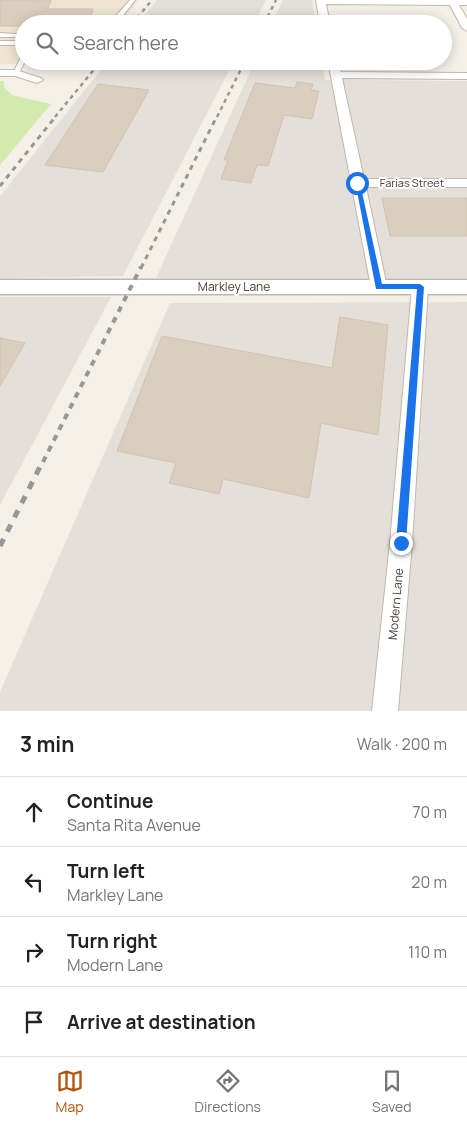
<!DOCTYPE html>
<meta charset="utf-8">
<style>
:root{--surface:#fff;--page:#f6f6f6;--text:#222;--muted:#767676;--line:#e0e0e0;--accent:#b45309}
body{margin:0;font-family:Manrope,sans-serif;background:var(--page);color:var(--text)}
.stop{position:absolute;width:15px;height:15px;margin:-11px;border:4px solid #1a73e8;border-radius:50%;background:#fff}
.stop.end{background:#1a73e8;border-color:#fff;box-shadow:0 1px 5px #0008}
.list{margin:0;padding:0;list-style:none}
h2{display:flex;justify-content:space-between;align-items:center;height:65px;margin:0;padding:0 20px;font-size:21px}
h2 small{font-size:16px;font-weight:400;color:var(--muted)}
.list li{display:grid;grid-template-columns:32px 1fr auto;gap:15px;align-items:center;box-sizing:border-box;height:70px;padding:0 20px;border-top:1px solid var(--line)}
.list b{display:block;font-size:19px;white-space:nowrap}
.list p{margin:0;font-size:16px;white-space:nowrap;color:var(--muted)}
.list em{font-size:16px;font-style:normal;color:var(--muted)}
.icon{flex:none;width:28px;height:28px;fill:none;stroke:currentColor;stroke-width:2;stroke-linecap:round;stroke-linejoin:round}
.map{position:relative;flex:none;width:467px;height:711px;overflow:hidden}
.search{position:absolute;background:var(--surface);box-shadow:0 2px 12px #0003;left:15px;right:15px;top:15px;height:55px;display:flex;align-items:center;gap:12px;box-sizing:border-box;padding:0 18px;border-radius:28px;color:var(--muted);font-size:19px}
.sheet{height:345px;background:var(--surface)}
nav{display:flex;justify-content:space-around;align-items:center;box-sizing:border-box;height:70px;border-top:1px solid var(--line);background:var(--surface);font-size:14px;color:var(--muted)}
nav a{display:grid;justify-items:center;gap:2px}
nav .on{color:var(--accent)}
.map>svg:first-child{display:block}
.industrial{fill:#e4dfd9}
.education{fill:#eee5d1}
.green{fill:#d2eaae}
.building{fill:#dacebf;stroke:#d2c3af}
.lines{fill:none;stroke-linecap:round;stroke-linejoin:round}
.service-casing{stroke:#c0b8a9;stroke-width:2}
.minor-casing{stroke:#c0b8a9;stroke-width:2}
.tertiary-casing{stroke:#c0b8a9;stroke-width:3}
.service{fill:#fff;fill-rule:evenodd}
.minor{fill:#fff;fill-rule:evenodd}
.tertiary{fill:#fff;fill-rule:evenodd}
.rail-far3{stroke:#979797;stroke-width:2.5;stroke-dasharray:4 4;stroke-linecap:butt}
.rail-far2{stroke:#979797;stroke-width:3;stroke-dasharray:5 5;stroke-linecap:butt}
.rail-far1{stroke:#979797;stroke-width:4;stroke-dasharray:6 6;stroke-linecap:butt}
.rail{stroke:#979797;stroke-width:5;stroke-dasharray:8 8;stroke-linecap:butt}
.route{fill:#1a73e8}
.labels{text-anchor:middle;stroke-width:4;stroke-linejoin:round;paint-order:stroke}
.far-street-label{font-size:11px;fill:#484036;stroke:#fff}
.street-label{font-size:12px;fill:#484036;stroke:#fff}
</style>
<div class="map">
<svg width="467" height="711" viewBox="0 0 467 711">
<rect width="100%" height="100%" fill="#f4f0e8"/>
<g class="industrial">
<path d="M 157,0 L 266,0 L 254,24 L 138,24 Z"/>
<path d="M 283,0 L 312,0 L 316,24 L 272,24 Z"/>
<path d="M 108,61 L 234,61 L 123,276 L 0,278 L 0,196 Z"/>
<path d="M 255,61 L 322,61 L 325,80 L 467,81 L 467,278 L 156,278 Z"/>
<path d="M 0,297 L 111,297 L 0,505 Z"/>
<path d="M 467,302 L 467,711 L 0,711 L 0,692 L 170,303 Z"/>
</g>
<path class="education" d="M 0,0 L 139,0 L 119,24 L 24,24 L 24,61 L 86,61 L 82,66 L 0,64 Z"/>
<path class="green" d="M 0,81 L 4,81 L 4,87 L 12,95 L 51,104 L 0,165 Z"/>
<g class="building">
<path d="M 0,0 L 51,0 L 48,9 L 93,9 L 89,24 L 24,24 L 24,26 L 0,26 Z"/>
<path d="M 297,82 L 313,84 L 311,90 L 319,91 L 312,119 L 284,115 L 268,166 L 257,165 L 251,183 L 221,179 L 228,160 L 224,160 L 255,83 L 295,88 Z"/>
<path d="M 98,84 L 149,90 L 103,172 L 45,165 Z"/>
<path d="M 382,198 L 467,198 L 467,236 L 390,236 Z"/>
<path d="M 340,317 L 388,325 L 378,435 L 321,423 L 309,498 L 223,479 L 219,494 L 169,483 L 176,463 L 117,451 L 162,336 L 332,368 Z"/>
<path d="M 0,338 L 25,343 L 0,386 Z"/>
</g>
<g class="lines">
<g class="service-casing">
<g id="service">
<path d="M 130,0 L 135,0 C 128,9 119,24 106,24 L 116,16 Z"/>
<path d="M 0,33 L 16,34 L 24,37 L 24,40 L 15,37 L 0,37 Z"/>
<rect x="0" y="41" width="24" height="4"/>
<path d="M 24,55 L 25,61 L 19,73 L 14,74 L 13,73 L 21,57 Z"/>
</g>
</g>
<g class="minor-casing">
<g id="minor">
<path d="M 316,0 L 467,0 L 467,5 L 459,5 L 467,19 L 467,31 L 462,28 L 450,5 L 326,4 L 330,24 L 320,24 Z"/>
<path d="M 328,61 L 338,61 L 341,72 L 467,73 L 467,79 L 342,78 L 364,179 L 467,179 L 467,187 L 366,187 L 387,287 L 385,291 L 379,293 L 373,291 L 371,287 Z"/>
<path d="M 0,70 L 16,70 L 41,78 L 43,80 L 37,83 L 15,76 L 0,76 Z"/>
<path d="M 420,281 L 426,283 L 428,287 L 412,543 L 398,711 L 372,711 L 390,543 L 412,287 L 414,283 Z"/>
</g>
</g>
<g class="tertiary-casing">
<rect id="tertiary" x="0" y="280" width="467" height="14"/>
</g>
<use href="#service" class="service"/>
<use href="#minor" class="minor"/>
<use href="#tertiary" class="tertiary"/>
<g class="rail-far3">
<path d="M 132,24 L 152,0"/>
<path d="M 264,24 L 276,0"/>
<path d="M 55,117 L 101,61"/>
<path d="M 217,117 L 245,61"/>
</g>
<g class="rail-far2">
<path d="M 0,186 L 56,116"/>
<path d="M 141,268 L 217,116"/>
</g>
<path class="rail-far1" d="M 43,462 L 141,267"/>
<path class="rail" d="M 0,546 L 43,461"/>
</g>
<path class="route" d="M 355,181 L 360,183 L 382,284 L 420,284 L 424,287 L 406,543 L 401,548 L 396,543 L 417,289 L 376,289 Z"/>
<g class="labels">
<g class="far-street-label">
<text x="412" y="187">Farias Street</text>
</g>
<g class="street-label">
<text x="234" y="291">Markley Lane</text>
<text transform="translate(396 604) rotate(-85)" y="4">Modern Lane</text>
</g>
</g>
</svg>
<div class="stop" style="left:357px;top:183px"></div>
<div class="stop end" style="left:401px;top:543px"></div>
<div class="search"><svg class="icon" aria-label="search" viewBox="0 0 24 24"><circle cx="10" cy="10" r="6"/><path d="M15 15l6 6"/></svg>Search here</div>
</div>
<section class="sheet">
<h2>3 min<small>Walk · 200 m</small></h2>
<ul class="list">
<li><svg class="icon" aria-label="ahead" viewBox="0 0 24 24"><path d="M12 20V5M6 11l6-6 6 6"/></svg><div><b>Continue</b><p>Santa Rita Avenue</p></div><em>70 m</em></li>
<li><svg class="icon" aria-label="left" viewBox="0 0 24 24"><path d="M17 20v-9H6M10 6l-5 5 5 5"/></svg><div><b>Turn left</b><p>Markley Lane</p></div><em>20 m</em></li>
<li><svg class="icon" aria-label="right" viewBox="0 0 24 24"><path d="M7 20v-9h11M14 6l5 5-5 5"/></svg><div><b>Turn right</b><p>Modern Lane</p></div><em>110 m</em></li>
<li><svg class="icon" aria-label="arrive" viewBox="0 0 24 24"><path d="M6 21V4h12l-3 4 3 4H6"/></svg><div><b>Arrive at destination</b></div></li>
</ul>
</section>
<nav>
<a class="on"><svg class="icon" aria-label="map" viewBox="0 0 24 24"><path d="M3 6l6-2 6 2 6-2v14l-6 2-6-2-6 2zM9 4v14M15 6v14"/></svg>Map</a>
<a><svg class="icon" aria-label="directions" viewBox="0 0 24 24"><path d="M12 3l9 9-9 9-9-9zM9 14v-3h6M13 9l2 2-2 2"/></svg>Directions</a>
<a><svg class="icon" aria-label="saved" viewBox="0 0 24 24"><path d="M7 4h10v16l-5-4-5 4z"/></svg>Saved</a>
</nav>
